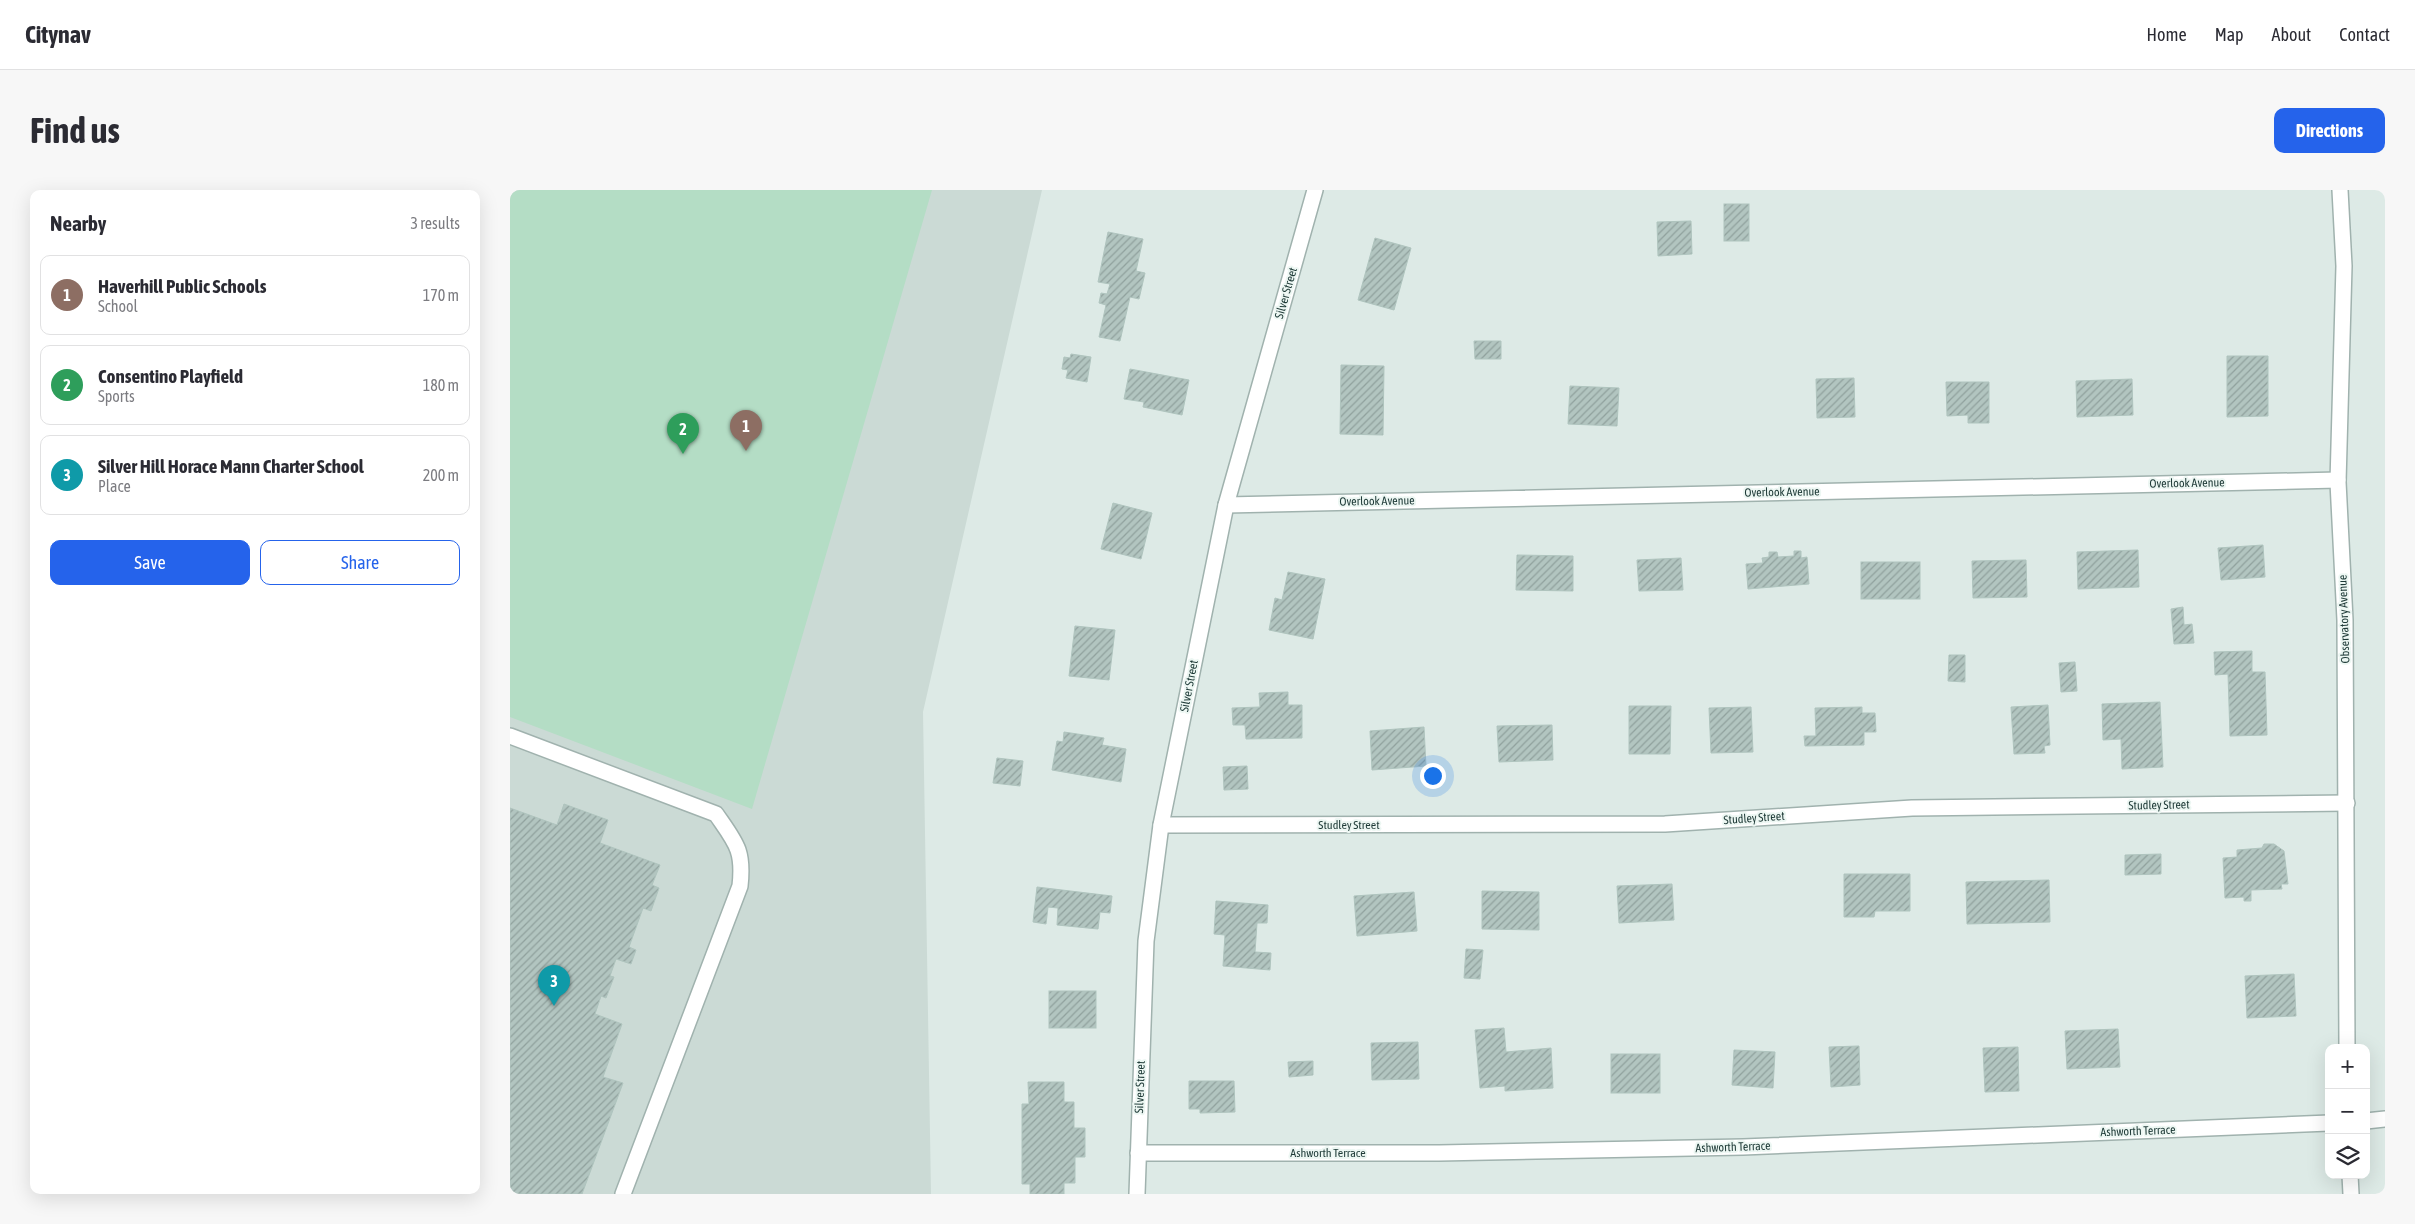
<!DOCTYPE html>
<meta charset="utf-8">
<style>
:root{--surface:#fff;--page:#f7f7f7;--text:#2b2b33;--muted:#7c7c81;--line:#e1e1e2;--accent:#2563eb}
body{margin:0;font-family:"Asap Condensed",sans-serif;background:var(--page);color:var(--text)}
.controls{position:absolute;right:15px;bottom:15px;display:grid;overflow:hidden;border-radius:10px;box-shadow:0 5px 20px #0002}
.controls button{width:45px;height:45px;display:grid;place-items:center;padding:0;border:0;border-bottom:1px solid var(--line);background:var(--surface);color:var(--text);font:25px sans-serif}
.you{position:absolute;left:922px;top:585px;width:18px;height:18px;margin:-12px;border:4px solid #fff;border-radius:50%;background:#1a73e8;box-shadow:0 0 0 8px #1a73e833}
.badge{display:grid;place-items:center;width:32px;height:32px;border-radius:50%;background:var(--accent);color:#fff;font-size:16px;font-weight:700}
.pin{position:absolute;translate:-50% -41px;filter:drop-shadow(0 1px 2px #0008)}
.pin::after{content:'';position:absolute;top:26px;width:18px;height:15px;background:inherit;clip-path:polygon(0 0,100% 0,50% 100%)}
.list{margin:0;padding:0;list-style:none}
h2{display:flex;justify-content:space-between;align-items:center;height:65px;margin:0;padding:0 20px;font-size:21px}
h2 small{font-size:16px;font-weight:400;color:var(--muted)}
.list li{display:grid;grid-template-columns:32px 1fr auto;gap:15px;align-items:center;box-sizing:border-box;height:80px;margin:0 10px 10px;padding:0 10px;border:1px solid var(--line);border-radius:10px}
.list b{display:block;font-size:19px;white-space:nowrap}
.list p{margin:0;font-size:16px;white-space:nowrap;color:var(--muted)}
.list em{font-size:16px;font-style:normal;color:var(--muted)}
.actions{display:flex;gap:10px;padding:15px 20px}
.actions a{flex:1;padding:11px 0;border:1px solid var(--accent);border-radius:10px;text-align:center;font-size:18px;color:var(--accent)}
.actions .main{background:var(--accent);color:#fff}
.icon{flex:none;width:28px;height:28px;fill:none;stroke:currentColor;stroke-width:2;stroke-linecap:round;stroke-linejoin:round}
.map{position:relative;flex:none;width:1875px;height:1004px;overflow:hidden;border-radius:10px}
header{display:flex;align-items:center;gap:30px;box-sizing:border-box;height:70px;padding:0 25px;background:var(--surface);border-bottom:1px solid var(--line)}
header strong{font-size:24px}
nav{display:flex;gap:28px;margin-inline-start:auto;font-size:18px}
.intro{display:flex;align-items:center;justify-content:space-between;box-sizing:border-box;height:120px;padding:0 30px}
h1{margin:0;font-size:35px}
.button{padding:12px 22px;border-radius:10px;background:var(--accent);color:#fff;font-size:18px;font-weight:700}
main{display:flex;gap:30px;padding:0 30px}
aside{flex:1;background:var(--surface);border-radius:10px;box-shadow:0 5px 20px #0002}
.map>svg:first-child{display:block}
.built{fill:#cbdad5}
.garden{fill:#b4ddc5}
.building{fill:url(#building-hatch);stroke:#afc4be}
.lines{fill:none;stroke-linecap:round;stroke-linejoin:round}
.minor-casing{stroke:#a0b2ae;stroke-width:18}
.minor{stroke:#fff;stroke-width:15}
.labels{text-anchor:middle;stroke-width:4;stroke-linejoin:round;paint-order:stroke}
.street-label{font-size:12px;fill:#1e3a37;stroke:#edf7f3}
</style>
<header>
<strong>Citynav</strong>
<nav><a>Home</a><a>Map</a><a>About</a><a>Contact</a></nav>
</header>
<div class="intro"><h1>Find us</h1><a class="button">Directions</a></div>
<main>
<aside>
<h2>Nearby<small>3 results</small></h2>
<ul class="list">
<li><span class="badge" style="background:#8d6e63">1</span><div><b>Haverhill Public Schools</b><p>School</p></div><em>170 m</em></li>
<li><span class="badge" style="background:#2e9e5b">2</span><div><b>Consentino Playfield</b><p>Sports</p></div><em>180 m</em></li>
<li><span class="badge" style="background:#0f9aa8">3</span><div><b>Silver Hill Horace Mann Charter School</b><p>Place</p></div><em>200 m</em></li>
</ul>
<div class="actions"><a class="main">Save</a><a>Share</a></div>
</aside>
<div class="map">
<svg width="1875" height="1004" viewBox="0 0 1875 1004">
<defs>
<pattern id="building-hatch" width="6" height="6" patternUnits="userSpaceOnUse" patternTransform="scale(1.25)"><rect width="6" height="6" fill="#b2c5c0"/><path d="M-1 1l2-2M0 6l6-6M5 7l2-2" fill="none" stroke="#90a19d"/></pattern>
</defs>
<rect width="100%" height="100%" fill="#ddeae6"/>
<path class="built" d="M 0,0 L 532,0 L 413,522 L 421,1004 L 0,1004 Z"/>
<path class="garden" d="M 0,0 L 422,0 L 242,619 L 0,527 Z"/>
<g class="building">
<rect x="1214" y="14" width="25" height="37"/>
<path d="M 1181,31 L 1182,64 L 1148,66 L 1147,32 Z"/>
<path d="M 598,42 L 633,49 L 626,81 L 635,83 L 629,109 L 620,107 L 610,151 L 589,147 L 596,115 L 589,113 L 591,103 L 597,104 L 600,94 L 588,92 Z"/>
<path d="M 865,48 L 901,58 L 884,120 L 848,110 Z"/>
<path d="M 964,151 L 991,151 L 991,169 L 965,169 Z"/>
<path d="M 561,164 L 581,167 L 577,192 L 556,188 L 558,180 L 552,179 L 554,167 L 560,168 Z"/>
<path d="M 1717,166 L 1758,166 L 1758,226 L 1717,227 Z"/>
<path d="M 831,175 L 874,176 L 873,245 L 830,244 Z"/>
<path d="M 620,179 L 679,190 L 672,225 L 633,217 L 634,212 L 614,209 Z"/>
<path d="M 1344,188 L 1345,227 L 1307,228 L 1306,189 Z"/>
<path d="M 1622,189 L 1623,225 L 1567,227 L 1566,191 Z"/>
<path d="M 1436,192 L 1479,192 L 1479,233 L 1458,233 L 1458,225 L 1437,226 Z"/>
<path d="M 1060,196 L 1109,198 L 1107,236 L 1058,234 Z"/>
<path d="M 603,313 L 642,323 L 631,369 L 591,359 Z"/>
<path d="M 1753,355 L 1755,387 L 1711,390 L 1708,358 Z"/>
<path d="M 1628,360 L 1629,397 L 1568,399 L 1567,362 Z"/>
<path d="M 1284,361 L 1291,361 L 1291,368 L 1297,367 L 1299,394 L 1238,399 L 1236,374 L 1253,373 L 1252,368 L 1259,367 L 1259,362 L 1267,362 L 1268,367 L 1284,366 Z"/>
<path d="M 1007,365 L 1063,366 L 1063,401 L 1006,400 Z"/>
<path d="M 1171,368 L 1173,400 L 1129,401 L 1127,370 Z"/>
<path d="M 1516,370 L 1517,407 L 1463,408 L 1462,371 Z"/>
<rect x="1351" y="372" width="59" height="37"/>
<path d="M 778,382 L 815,389 L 803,449 L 759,440 L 765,408 L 772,410 Z"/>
<path d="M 1673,417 L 1674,435 L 1682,434 L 1684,453 L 1664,454 L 1661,419 Z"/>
<path d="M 565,436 L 605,440 L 599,490 L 559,486 Z"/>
<path d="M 1742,461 L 1742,482 L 1755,482 L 1757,545 L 1720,546 L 1718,484 L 1705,485 L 1704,462 Z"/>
<path d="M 1439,465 L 1455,465 L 1455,492 L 1438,491 Z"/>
<path d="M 1565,472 L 1567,501 L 1551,502 L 1549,473 Z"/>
<path d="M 778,502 L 778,515 L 792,515 L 792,548 L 736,549 L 735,535 L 723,535 L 722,518 L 750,517 L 749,503 Z"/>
<path d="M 1650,512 L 1653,577 L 1612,579 L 1611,549 L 1593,550 L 1592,514 Z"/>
<path d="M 1538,515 L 1540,555 L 1534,556 L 1535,563 L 1504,564 L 1501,517 Z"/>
<path d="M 1119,516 L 1161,516 L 1160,564 L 1119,564 Z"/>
<path d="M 1241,517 L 1243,562 L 1201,563 L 1199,518 Z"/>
<path d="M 1352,517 L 1352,523 L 1365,523 L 1366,542 L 1354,542 L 1354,555 L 1295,556 L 1294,546 L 1306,546 L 1305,518 Z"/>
<path d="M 1042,535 L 1043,570 L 989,572 L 987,536 Z"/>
<path d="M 914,537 L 916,576 L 862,580 L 860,541 Z"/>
<path d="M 554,542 L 594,548 L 592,555 L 616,559 L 611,592 L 542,580 L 547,551 L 553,552 Z"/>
<path d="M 487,568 L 513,571 L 510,596 L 483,593 Z"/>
<path d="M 737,576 L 738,599 L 714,600 L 713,577 Z"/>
<path d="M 54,614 L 98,630 L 90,653 L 150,675 L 142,695 L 149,698 L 141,721 L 133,718 L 119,757 L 126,760 L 121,774 L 106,769 L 100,786 L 104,787 L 96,808 L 91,806 L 85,824 L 112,834 L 93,887 L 113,893 L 72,1004 L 0,1004 L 0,618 L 47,635 Z"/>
<path d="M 1754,654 L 1764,654 L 1774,661 L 1778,694 L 1771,694 L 1772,699 L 1741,700 L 1741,711 L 1734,711 L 1734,707 L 1715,708 L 1713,668 L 1727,667 L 1727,660 L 1752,658 Z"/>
<path d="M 1651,664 L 1651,684 L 1615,685 L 1615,665 Z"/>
<path d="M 1334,684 L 1400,684 L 1400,721 L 1365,721 L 1364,727 L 1334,727 Z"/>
<path d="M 1539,690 L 1540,732 L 1457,734 L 1456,692 Z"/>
<path d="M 1162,694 L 1164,730 L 1109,733 L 1107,696 Z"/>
<path d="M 527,697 L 602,706 L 600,723 L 590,722 L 588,739 L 547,735 L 548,718 L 538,717 L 536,734 L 523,732 Z"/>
<path d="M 972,701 L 1029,702 L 1029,740 L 972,739 Z"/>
<path d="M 904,702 L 907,741 L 847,746 L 844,706 Z"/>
<path d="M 706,711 L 758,715 L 757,733 L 747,733 L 745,762 L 761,763 L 760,780 L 713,776 L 715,745 L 704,744 Z"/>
<path d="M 956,759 L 973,760 L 970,789 L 954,788 Z"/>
<path d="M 1784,784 L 1786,826 L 1737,828 L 1735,786 Z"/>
<rect x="539" y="801" width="47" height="37"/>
<path d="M 994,838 L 996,862 L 1041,858 L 1043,898 L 995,901 L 995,896 L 970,898 L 965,840 Z"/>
<path d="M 1608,839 L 1610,877 L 1557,879 L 1555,841 Z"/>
<path d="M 908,852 L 909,889 L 862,890 L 861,853 Z"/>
<path d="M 1349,856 L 1350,895 L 1321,897 L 1319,857 Z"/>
<path d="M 1508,857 L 1509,901 L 1475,902 L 1473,858 Z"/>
<path d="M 1224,860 L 1265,862 L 1263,898 L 1222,895 Z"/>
<rect x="1101" y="864" width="49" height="39"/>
<path d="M 803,871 L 803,885 L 779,887 L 778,872 Z"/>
<path d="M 679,891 L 724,891 L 725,922 L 690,923 L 690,919 L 679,919 Z"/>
<path d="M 518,892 L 554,892 L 554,912 L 564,912 L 564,938 L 575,938 L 575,967 L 565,967 L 565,993 L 554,993 L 554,1004 L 520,1004 L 520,994 L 512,994 L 512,914 L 519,914 Z"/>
</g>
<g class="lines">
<g class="minor-casing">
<g id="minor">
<path d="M 1830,0 L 1834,76 L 1828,292 L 1835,430 L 1837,858"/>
<path d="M 716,315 L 1828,290"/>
<path d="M 0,546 L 206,624 C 226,653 234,660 230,696 L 113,1004"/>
<path d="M 651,635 L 1155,634 L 1402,618 L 1837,613"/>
<path d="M 1856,931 L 1875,929"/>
<path d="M 628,963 L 929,963 L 1233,957 L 1819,933"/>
<path d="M 1840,985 L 1841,1004"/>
<path d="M 627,1004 L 636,751 L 651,635 L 716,315 L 805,0"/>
</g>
</g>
<use href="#minor" class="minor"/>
</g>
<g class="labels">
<g class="street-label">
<text transform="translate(776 103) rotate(-74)" y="4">Silver Street</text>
<text transform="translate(1677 293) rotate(-1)" y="4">Overlook Avenue</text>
<text transform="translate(1272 302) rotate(-1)" y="4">Overlook Avenue</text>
<text transform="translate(867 311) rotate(-1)" y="4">Overlook Avenue</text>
<text transform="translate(1834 429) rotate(-92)" y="4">Observatory Avenue</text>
<text transform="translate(679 496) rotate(-79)" y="4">Silver Street</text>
<text transform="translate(1649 615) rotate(-1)" y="4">Studley Street</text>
<text transform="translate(1244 628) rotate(-4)" y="4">Studley Street</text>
<text x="839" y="639">Studley Street</text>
<text transform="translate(630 897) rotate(-88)" y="4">Silver Street</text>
<text transform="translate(1628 941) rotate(-2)" y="4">Ashworth Terrace</text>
<text transform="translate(1223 957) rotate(-2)" y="4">Ashworth Terrace</text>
<text x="818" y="967">Ashworth Terrace</text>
</g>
</g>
</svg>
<div class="controls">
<button>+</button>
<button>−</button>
<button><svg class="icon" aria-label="layers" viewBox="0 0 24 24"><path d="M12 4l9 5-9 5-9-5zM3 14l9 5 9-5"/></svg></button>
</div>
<div class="you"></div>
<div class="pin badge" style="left:236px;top:261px;background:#8d6e63">1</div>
<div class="pin badge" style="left:173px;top:264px;background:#2e9e5b">2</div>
<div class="pin badge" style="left:44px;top:816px;background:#0f9aa8">3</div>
</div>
</main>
